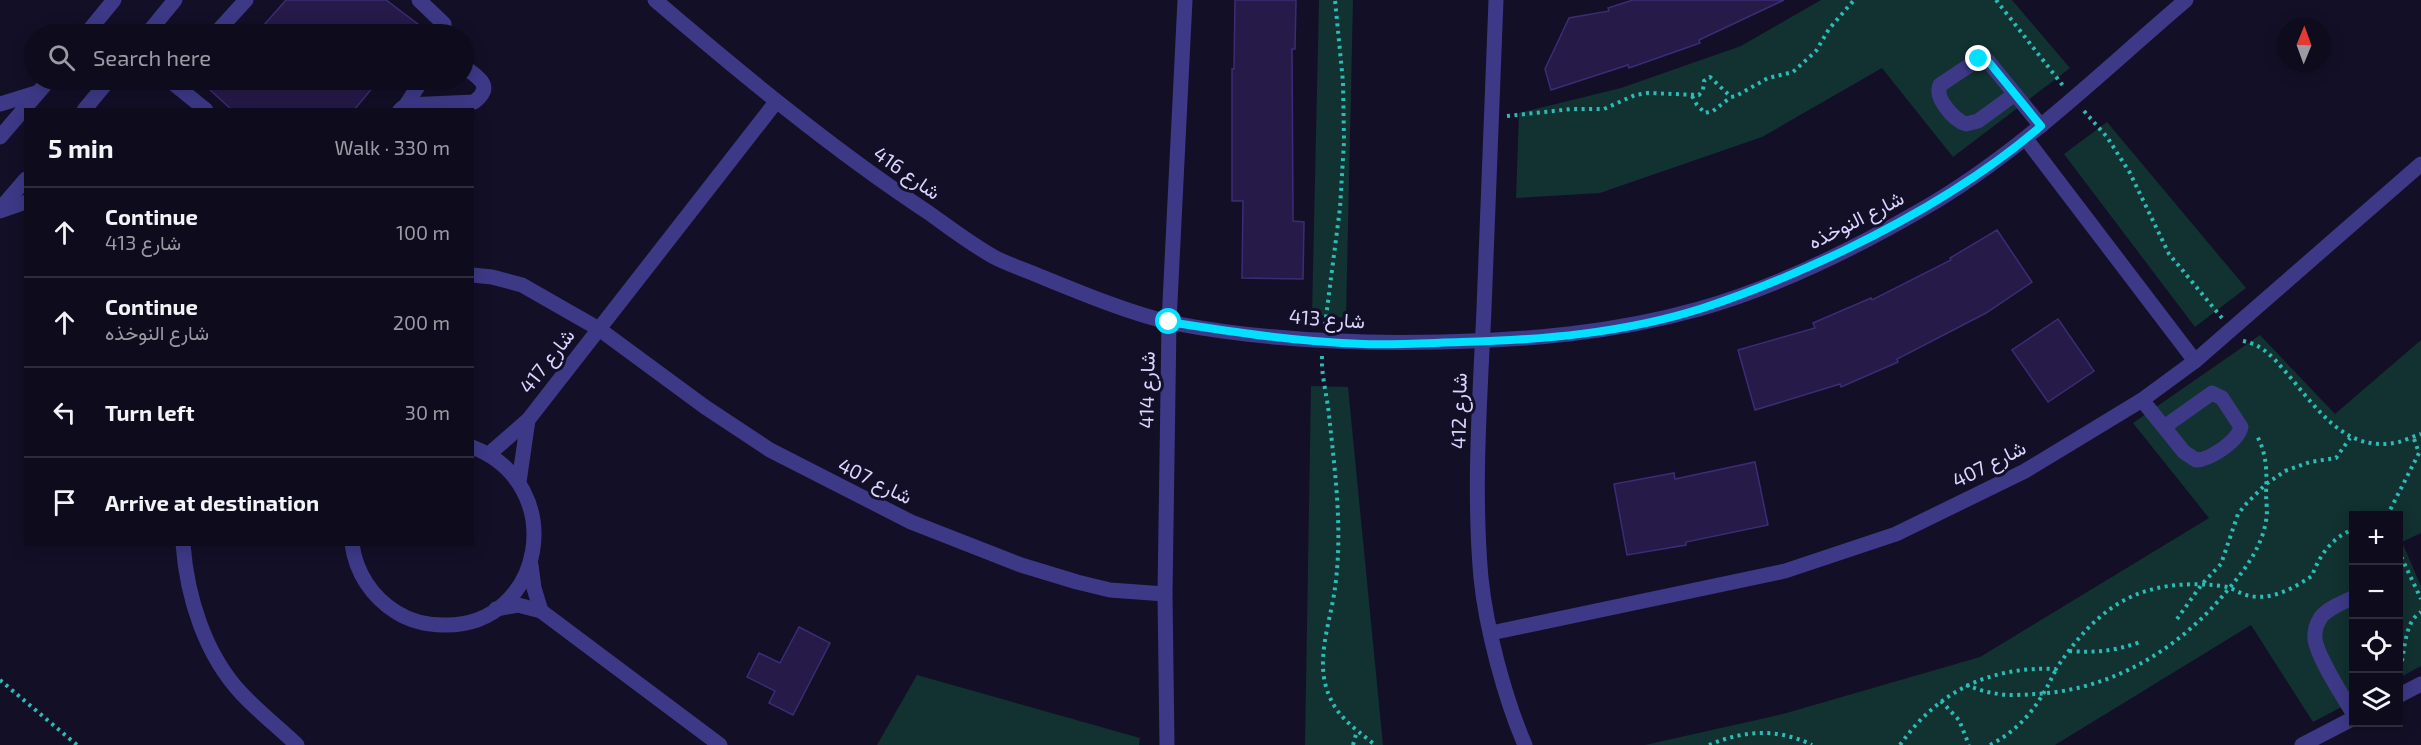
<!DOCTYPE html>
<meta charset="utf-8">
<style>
:root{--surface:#0e0b1d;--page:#171426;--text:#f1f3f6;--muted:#9b9ba4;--line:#2e2b3b}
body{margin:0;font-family:"Exo 2",Vazirmatn,sans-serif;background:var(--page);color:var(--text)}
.controls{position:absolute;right:18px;bottom:18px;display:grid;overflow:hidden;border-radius:0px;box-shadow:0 3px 15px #0003}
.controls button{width:54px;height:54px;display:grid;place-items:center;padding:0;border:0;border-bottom:2px solid var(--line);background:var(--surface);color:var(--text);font:30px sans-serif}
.compass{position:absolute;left:2277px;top:18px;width:54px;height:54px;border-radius:50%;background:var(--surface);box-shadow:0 3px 15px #0003;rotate:1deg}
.stop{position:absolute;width:18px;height:18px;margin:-14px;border:4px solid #01e0ff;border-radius:50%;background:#fff}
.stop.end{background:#01e0ff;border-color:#fff;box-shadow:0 2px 6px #0008}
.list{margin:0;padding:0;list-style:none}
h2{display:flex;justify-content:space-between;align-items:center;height:78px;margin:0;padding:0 24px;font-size:26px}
h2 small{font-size:20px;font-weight:400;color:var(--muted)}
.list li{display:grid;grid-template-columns:39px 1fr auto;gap:18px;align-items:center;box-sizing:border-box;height:90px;padding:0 24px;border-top:2px solid var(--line)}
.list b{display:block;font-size:22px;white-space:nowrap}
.list p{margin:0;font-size:20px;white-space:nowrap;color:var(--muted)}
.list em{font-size:20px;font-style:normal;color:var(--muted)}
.icon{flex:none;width:33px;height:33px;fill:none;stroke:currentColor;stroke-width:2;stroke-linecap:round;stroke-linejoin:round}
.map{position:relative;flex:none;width:2421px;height:745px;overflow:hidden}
.search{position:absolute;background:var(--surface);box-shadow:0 3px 15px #0003;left:24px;top:24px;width:450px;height:66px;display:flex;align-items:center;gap:15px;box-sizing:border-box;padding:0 21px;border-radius:33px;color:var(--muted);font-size:22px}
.panel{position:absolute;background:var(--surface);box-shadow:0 3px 15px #0003;left:24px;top:108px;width:450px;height:438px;border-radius:0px}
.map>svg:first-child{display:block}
.green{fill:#123131}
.building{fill:#251a48;stroke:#3c2c75;stroke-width:1.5}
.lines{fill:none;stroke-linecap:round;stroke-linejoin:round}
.path{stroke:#2cbbb6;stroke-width:4;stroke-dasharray:3 4.5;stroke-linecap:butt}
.minor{stroke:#3d3987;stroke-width:15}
.route{stroke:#01e0ff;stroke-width:8}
.labels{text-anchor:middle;stroke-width:6;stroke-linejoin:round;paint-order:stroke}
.street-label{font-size:20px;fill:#dad5ff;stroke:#130f27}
</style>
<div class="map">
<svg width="2421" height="745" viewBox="0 0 2421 745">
<rect width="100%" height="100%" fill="#130f27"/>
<g class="green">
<path d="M 1319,0 L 1353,0 L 1346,318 L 1312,314 Z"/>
<path d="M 1821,0 L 2012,0 L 2070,68 L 1953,157 L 1882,68 L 1762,137 L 1600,193 L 1516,198 L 1519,113 L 1621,88 L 1741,46 Z"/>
<path d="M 2107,122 L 2246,288 L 2195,327 L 2064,154 Z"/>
<path d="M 2260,335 L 2335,414 L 2421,340 L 2421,533 L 2402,542 L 2421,586 L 2421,666 L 2399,678 L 2398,516 L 2354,516 L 2353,701 L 2313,722 L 2251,625 L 2055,745 L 1645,745 L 1783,714 L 1980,657 L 2209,518 L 2133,423 Z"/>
<path d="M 1311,386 L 1348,387 L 1383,745 L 1305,745 Z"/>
<path d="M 917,675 L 1140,738 L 1139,745 L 877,745 Z"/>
</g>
<g class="building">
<path d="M 286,0 L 386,0 L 431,34 L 256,34 Z"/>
<path d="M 1235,0 L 1296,0 L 1295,49 L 1292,49 L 1293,221 L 1304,222 L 1303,279 L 1242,278 L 1243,201 L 1232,201 L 1232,69 L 1234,69 Z"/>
<path d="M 1633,0 L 1784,0 L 1699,40 L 1700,43 L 1629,68 L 1628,65 L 1551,90 L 1545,69 L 1569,18 L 1609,11 L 1608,8 Z"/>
<path d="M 216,80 L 379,80 L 354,110 L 232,110 L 208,88 Z"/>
<path d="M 1997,230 L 2032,282 L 1986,313 L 1897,359 L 1898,362 L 1841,387 L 1840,384 L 1755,410 L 1738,350 L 1815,328 L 1813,323 L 1871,298 L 1872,300 L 1951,260 L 1950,258 Z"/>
<path d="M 2058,319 L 2094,371 L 2048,402 L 2012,350 Z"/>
<path d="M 1755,462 L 1768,525 L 1686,542 L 1686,545 L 1627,555 L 1614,484 L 1674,473 L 1675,479 Z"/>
<path d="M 799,627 L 830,643 L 793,715 L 769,703 L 775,691 L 747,677 L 759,653 L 780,663 Z"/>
</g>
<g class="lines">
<g class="path">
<path d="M 1996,0 L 2064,87"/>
<path d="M 1692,96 L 1697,105 L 1705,113 L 1713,111 L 1731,97"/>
<path d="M 2084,111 L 2107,137 L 2130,173 L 2169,254 L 2222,318"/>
<path d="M 1507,116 L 1572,109 L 1604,109 L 1635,95 L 1648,93 L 1699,95 L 1703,90 L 1704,81 L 1710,77 L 1731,97 L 1736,96 L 1768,78 L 1793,72 L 1816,51 L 1829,29 L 1854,0"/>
<path d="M 1325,325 L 1340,208 L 1344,142 L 1343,82 L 1335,0"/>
<path d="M 2243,341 C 2262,345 2271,355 2284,370 C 2315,405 2344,455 2399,442 C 2406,440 2414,436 2421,434"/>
<path d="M 1322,356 C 1321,375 1327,395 1329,415 C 1335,472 1343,530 1335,588 C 1331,618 1318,652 1325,683 C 1333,715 1351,725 1375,745"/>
<path d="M 2387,516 L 2419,453 L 2413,436"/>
<path d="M 2398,550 L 2421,599"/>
<path d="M 2177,619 L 2202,584 L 2221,564 L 2238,514 L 2247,503 L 2266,484 L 2285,471 L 2310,462 L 2336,458 L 2350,438"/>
<path d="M 2069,651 C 2095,653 2115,651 2140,642"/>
<path d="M 2402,661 C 2405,646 2406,620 2421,612"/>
<path d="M 0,680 L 77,745"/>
<path d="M 1966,685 C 1975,688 1984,692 1993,693 C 2006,696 2021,695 2034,694 C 2107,691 2173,653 2220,599 C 2240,576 2261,551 2266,521 C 2268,512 2266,502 2266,493 C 2267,473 2267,454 2257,436"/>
<path d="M 1941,701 L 1959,720 L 1969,745"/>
<path d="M 1353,745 L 1357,731"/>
<path d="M 1709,745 C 1744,730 1778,728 1812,745"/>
<path d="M 1900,745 C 1938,691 1990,666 2056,669 C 2099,604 2142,577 2222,586 C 2230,587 2236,591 2243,594 C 2268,603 2292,589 2312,576 C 2319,556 2332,537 2354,529"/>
<path d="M 1990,745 C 2023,728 2041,702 2056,669"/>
</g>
<g class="minor">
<path d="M 419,0 L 444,24 L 445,34"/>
<path d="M 655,0 C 743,75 832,149 929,213 C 950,228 971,244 994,257 C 1009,265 1026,270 1042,277 C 1081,293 1132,314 1173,323 C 1261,340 1352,344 1441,342 C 1530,340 1613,333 1699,309 C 1776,287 1852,250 1921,210 C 2019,154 2100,73 2186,0"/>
<path d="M 1496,0 C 1492,103 1488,206 1484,309 C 1480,398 1473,489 1481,578 C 1486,628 1505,699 1525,745"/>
<path d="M 86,34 L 114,0"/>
<path d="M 147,34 L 175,0"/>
<path d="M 215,34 L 246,0"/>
<path d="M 1979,59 L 1988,61 L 2015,94 L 1978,121 L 1966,124 C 1954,120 1934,98 1940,85 Z"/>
<path d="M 169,80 L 206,110"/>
<path d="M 2015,94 L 2041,126"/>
<path d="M 0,104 L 36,93"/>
<path d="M 406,105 L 474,102 C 495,86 478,77 464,67"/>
<path d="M 84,110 L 109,80"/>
<path d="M 400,110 L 406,105 L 422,80"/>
<path d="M 0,137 L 49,80"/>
<path d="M 2026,139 L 2195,361"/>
<path d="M 0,209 L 26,179"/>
<path d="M 0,211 L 26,202"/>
<path d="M 472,275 L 492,277 L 522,285 L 599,329 L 705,407 L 770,450 L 911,522 L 1021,565 L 1077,582 L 1110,590 L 1165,594"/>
<path d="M 2142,400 L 2184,452 L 2196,460 C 2210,460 2238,441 2241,427 L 2222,398 L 2212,393 L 2164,427"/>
<path d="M 489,454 L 528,420 L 776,102"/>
<path d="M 519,482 L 528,420"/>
<path d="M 183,544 C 187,597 205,655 242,694 C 259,712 279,728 297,745"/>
<path d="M 352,544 C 356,573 372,597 396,612 C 410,621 427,625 444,625 C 545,627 570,484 472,447"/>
<path d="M 531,565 L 534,588 L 541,611"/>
<path d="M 2354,597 C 2343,603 2329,607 2321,617 C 2317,623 2314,631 2315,639 C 2317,657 2344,698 2354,715"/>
<path d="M 496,609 L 518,605 L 541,611 L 720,745"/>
<path d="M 1491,633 L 1785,571 L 1896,534 L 2025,471 L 2142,400 L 2195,361 L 2421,164"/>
<path d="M 2398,696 L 2421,684"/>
<path d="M 1167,745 L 1165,594 L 1169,322 L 1185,0"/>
<path d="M 2302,745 L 2354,718"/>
</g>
</g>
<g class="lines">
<path class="route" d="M 1169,322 C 1233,332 1298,342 1363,344 C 1395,345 1428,343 1461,342 C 1542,340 1625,333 1703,308 C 1752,292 1799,272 1845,250 C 1915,216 1982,177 2041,126 L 1988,61 L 1979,59"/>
</g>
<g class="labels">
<g class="street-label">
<text transform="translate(907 173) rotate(35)" y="7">شارع 416</text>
<text transform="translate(1856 220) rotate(-27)" y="7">شارع النوخذه</text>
<text transform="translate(1327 319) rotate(4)" y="7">شارع 413</text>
<text transform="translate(547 361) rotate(-52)" y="7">شارع 417</text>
<text transform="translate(1147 390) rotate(-89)" y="7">شارع 414</text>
<text transform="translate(1459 411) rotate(-89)" y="7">شارع 412</text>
<text transform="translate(1989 464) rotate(-27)" y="7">شارع 407</text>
<text transform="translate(875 481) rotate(26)" y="7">شارع 407</text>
</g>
</g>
</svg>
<div class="controls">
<button>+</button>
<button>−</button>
<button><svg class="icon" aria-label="locate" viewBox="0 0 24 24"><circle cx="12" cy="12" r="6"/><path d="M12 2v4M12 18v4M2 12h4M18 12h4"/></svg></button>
<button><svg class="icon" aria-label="layers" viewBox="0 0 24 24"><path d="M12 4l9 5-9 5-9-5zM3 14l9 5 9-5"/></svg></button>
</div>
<svg class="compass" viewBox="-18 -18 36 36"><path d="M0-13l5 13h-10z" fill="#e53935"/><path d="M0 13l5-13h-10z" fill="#9b9ba4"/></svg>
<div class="stop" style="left:1169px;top:322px"></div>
<div class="stop end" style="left:1979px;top:59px"></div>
<div class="search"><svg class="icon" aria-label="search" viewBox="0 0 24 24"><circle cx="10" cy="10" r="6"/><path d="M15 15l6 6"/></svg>Search here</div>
<section class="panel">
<h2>5 min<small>Walk · 330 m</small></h2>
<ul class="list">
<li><svg class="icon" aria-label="ahead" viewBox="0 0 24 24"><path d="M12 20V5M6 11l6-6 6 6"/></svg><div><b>Continue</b><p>شارع 413</p></div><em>100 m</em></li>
<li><svg class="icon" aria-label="ahead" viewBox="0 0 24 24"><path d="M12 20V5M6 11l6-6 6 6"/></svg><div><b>Continue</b><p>شارع النوخذه</p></div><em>200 m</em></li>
<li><svg class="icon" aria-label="left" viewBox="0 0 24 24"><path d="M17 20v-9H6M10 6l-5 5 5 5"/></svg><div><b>Turn left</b></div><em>30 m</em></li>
<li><svg class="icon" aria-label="arrive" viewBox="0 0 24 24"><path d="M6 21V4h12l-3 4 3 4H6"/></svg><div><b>Arrive at destination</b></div></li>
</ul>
</section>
</div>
